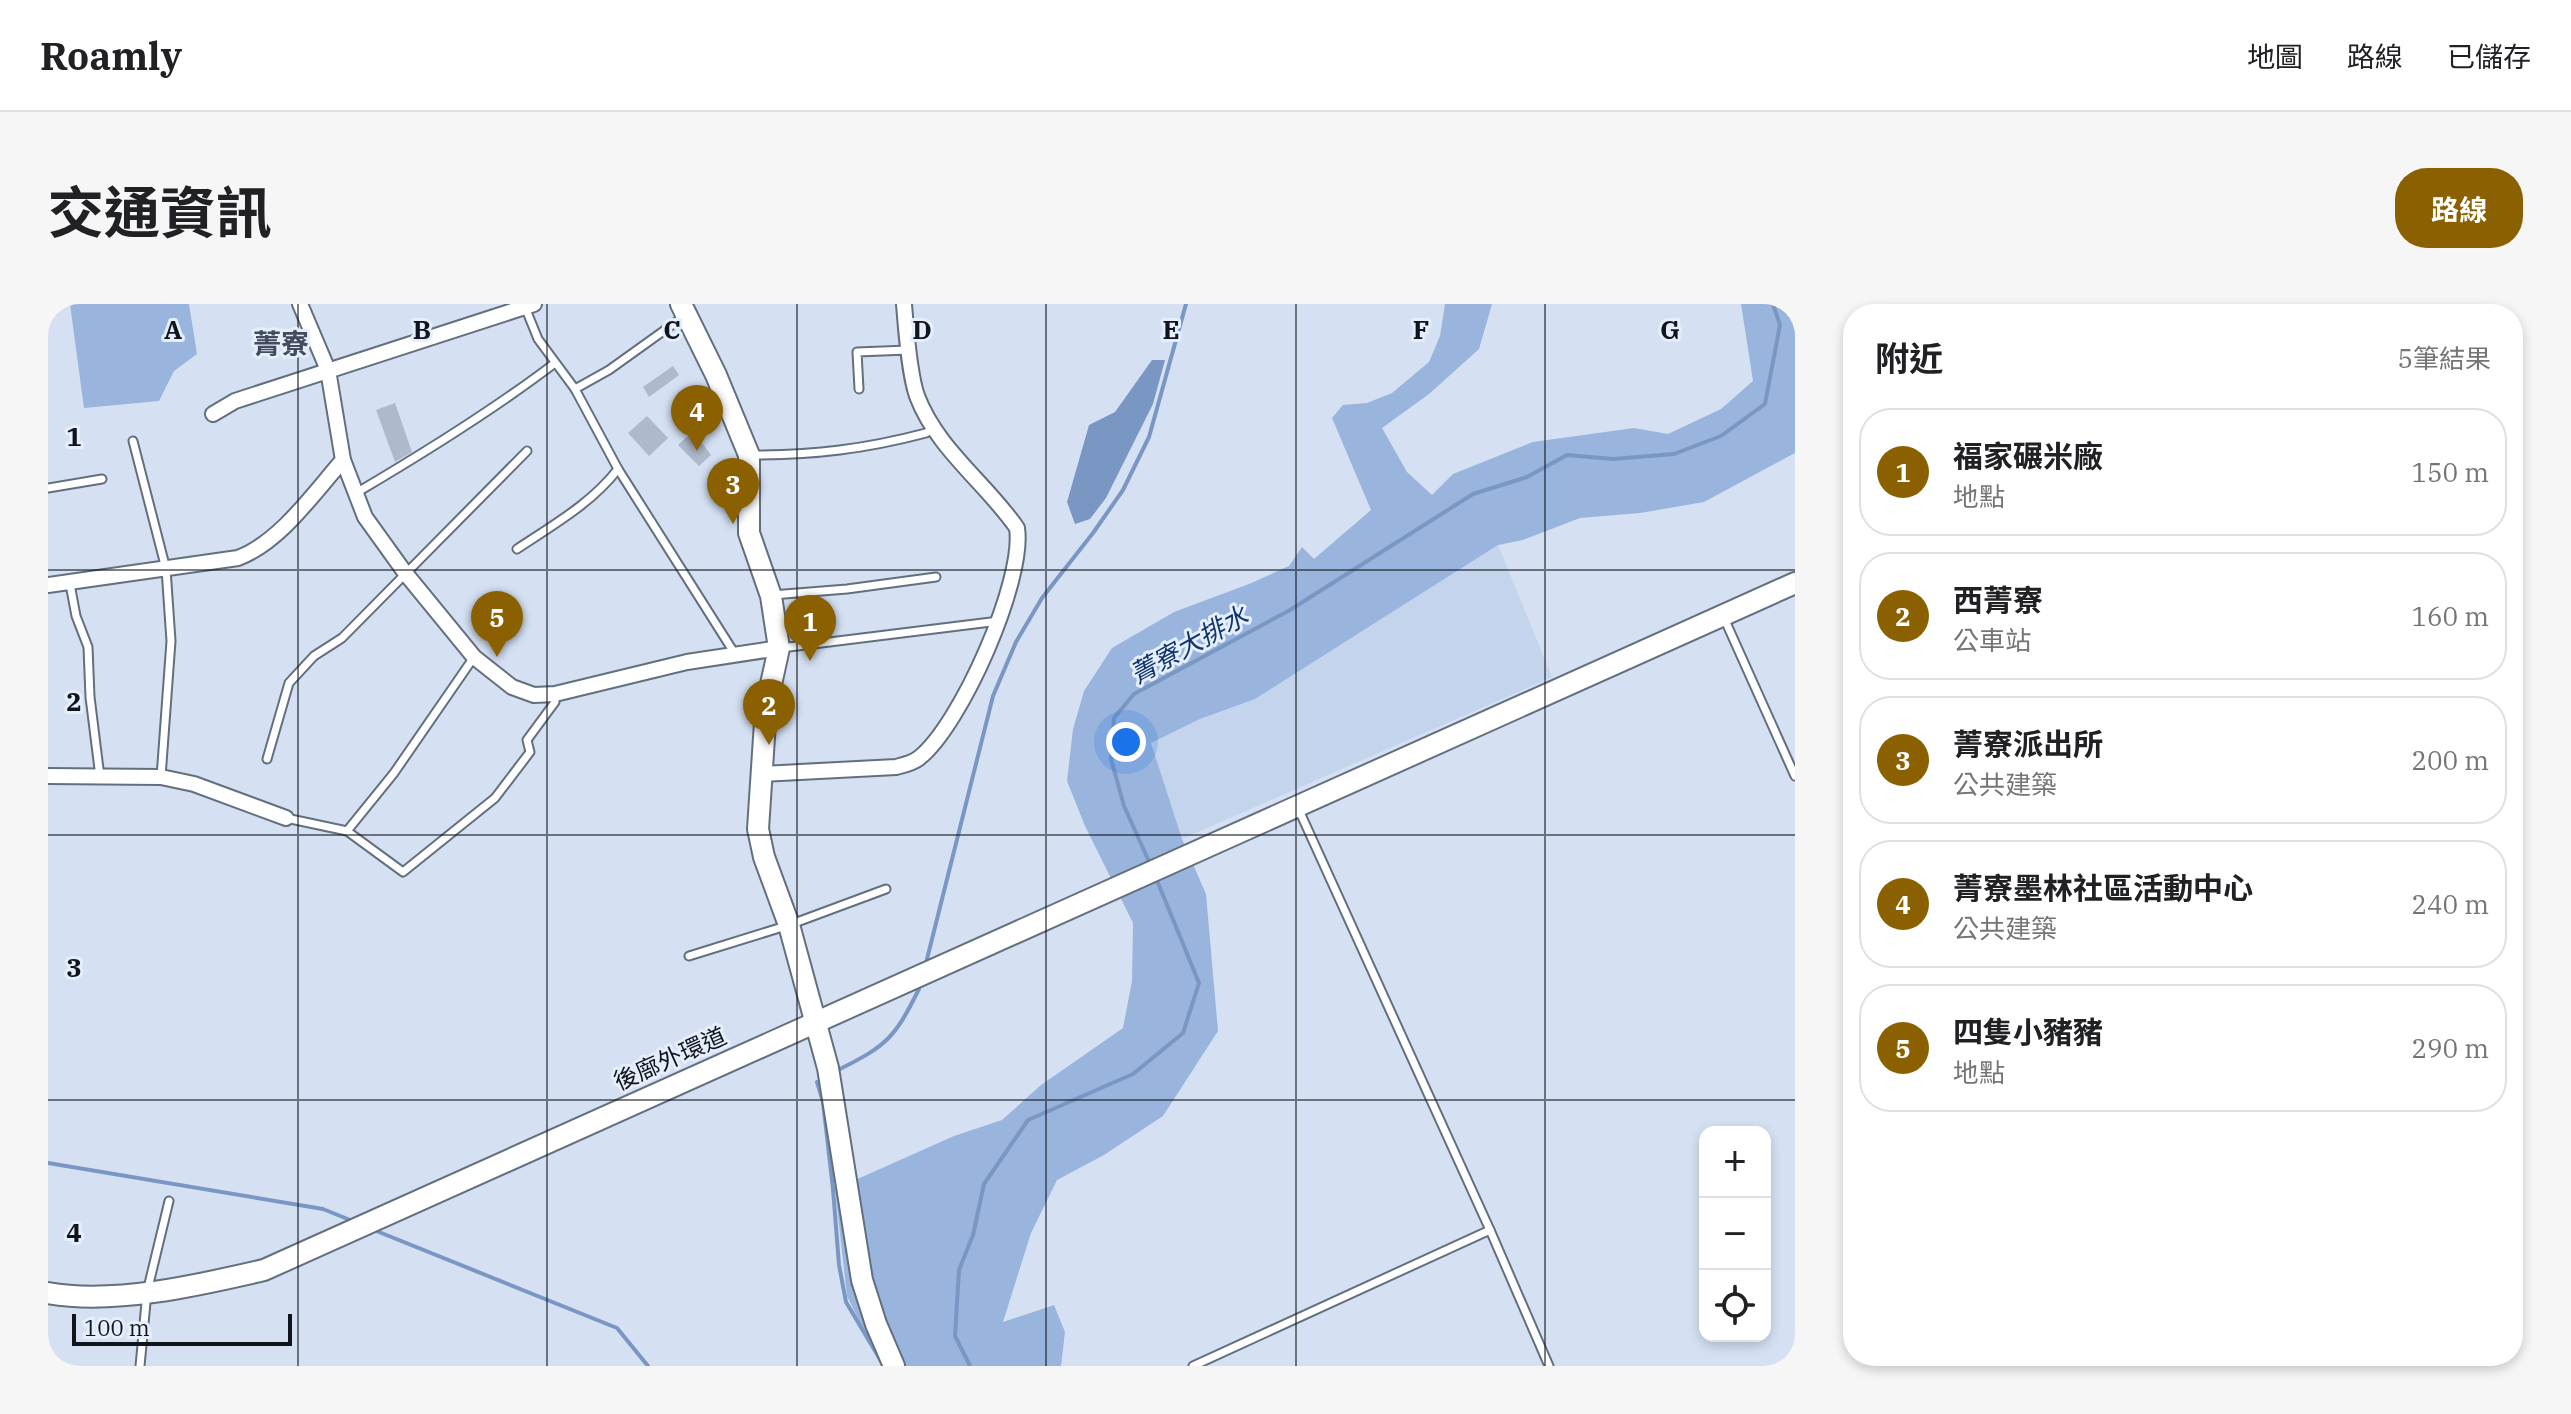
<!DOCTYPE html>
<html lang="zh-TW">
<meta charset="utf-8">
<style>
:root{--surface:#fff;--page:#f6f6f6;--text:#202124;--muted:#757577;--line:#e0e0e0;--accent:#8a6001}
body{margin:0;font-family:"IBM Plex Serif","Noto Sans TC",serif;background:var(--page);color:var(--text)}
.controls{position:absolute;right:24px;bottom:24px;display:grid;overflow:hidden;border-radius:16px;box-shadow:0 4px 12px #0003}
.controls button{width:72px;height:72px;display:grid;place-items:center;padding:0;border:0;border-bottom:2px solid var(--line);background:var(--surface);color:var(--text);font:40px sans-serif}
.scale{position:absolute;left:24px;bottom:20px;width:220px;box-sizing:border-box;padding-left:8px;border:4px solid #11151b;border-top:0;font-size:22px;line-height:28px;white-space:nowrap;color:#11151b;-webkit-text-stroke:6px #e4eefc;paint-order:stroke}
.you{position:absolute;left:1078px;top:438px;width:28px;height:28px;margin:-20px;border:6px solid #fff;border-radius:50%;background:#1a73e8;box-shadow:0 0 0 12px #1a73e833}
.badge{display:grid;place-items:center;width:52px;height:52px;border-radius:50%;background:var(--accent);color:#fff;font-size:26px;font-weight:700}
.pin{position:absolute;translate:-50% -66px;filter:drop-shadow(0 2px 4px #0008)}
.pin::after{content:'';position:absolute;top:42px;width:28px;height:24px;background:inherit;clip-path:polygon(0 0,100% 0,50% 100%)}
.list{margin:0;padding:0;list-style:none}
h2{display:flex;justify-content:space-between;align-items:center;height:104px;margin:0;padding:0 32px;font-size:34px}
h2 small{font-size:26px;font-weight:400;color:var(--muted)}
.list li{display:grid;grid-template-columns:52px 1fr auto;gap:24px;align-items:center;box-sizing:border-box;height:128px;margin:0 16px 16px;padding:0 16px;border:2px solid var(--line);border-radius:32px}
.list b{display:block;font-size:30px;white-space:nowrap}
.list p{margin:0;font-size:26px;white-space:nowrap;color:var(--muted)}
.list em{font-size:26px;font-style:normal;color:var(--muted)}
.icon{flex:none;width:44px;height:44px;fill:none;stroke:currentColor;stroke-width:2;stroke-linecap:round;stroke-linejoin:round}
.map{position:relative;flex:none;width:1747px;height:1062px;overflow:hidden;border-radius:32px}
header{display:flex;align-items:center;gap:48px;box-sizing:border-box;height:112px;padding:0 40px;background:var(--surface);border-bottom:2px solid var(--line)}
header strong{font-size:38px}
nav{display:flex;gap:44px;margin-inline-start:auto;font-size:28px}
.intro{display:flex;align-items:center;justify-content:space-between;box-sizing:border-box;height:192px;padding:0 48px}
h1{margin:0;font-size:56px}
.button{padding:20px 36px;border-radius:32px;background:var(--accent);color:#fff;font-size:28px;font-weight:700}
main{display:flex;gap:48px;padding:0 48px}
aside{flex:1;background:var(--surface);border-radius:32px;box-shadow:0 4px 12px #0003}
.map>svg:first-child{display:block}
.built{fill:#c4d4ec}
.green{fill:#99b4dd}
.water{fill:#7a97c4}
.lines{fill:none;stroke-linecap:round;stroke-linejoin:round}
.stream{stroke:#7a97c4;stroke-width:4}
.building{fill:#aebacb}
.lane-casing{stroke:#646f7e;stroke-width:11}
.street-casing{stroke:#646f7e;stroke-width:18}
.secondary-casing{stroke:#646f7e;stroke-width:24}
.lane{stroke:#fff;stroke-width:7}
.street{stroke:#fff;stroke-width:14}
.secondary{stroke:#fff;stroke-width:20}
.grid{fill:none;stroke:#11151b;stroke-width:2;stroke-opacity:0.55}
.labels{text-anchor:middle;stroke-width:6;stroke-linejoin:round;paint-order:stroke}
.street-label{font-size:24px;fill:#11151b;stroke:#e4eefc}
.water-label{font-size:26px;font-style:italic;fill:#10356c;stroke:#e4eefc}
.quarter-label{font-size:28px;font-weight:bold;fill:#424c5a;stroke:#e4eefc}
.grid-label{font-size:26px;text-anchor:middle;font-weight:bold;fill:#11151b;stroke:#e4eefc;stroke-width:6;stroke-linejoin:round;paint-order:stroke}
</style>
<header>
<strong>Roamly</strong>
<nav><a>地圖</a><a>路線</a><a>已儲存</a></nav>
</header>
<div class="intro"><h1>交通資訊</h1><a class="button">路線</a></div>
<main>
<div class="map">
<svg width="1747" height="1062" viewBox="0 0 1747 1062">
<rect width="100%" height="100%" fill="#d5e1f3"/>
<path class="built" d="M 1450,241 L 1504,373 L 1134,535 L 1102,439 L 1152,415 L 1207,395 Z"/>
<g class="green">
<path d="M 22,0 L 141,0 L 149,50 L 126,67 L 111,97 L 36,104 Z"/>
<path d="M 1397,0 L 1444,0 L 1431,45 L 1381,90 L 1334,124 L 1359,168 L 1384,191 L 1405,170 L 1485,138 L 1586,124 L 1620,130 L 1673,105 L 1705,77 L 1693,0 L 1747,0 L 1747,149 L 1656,198 L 1592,209 L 1532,214 L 1475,236 L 1450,241 L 1207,395 L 1152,415 L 1103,439 L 1134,535 L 1158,590 L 1170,727 L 1115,812 L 1056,851 L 1009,876 L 983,929 L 955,1018 L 1006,1001 L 1017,1028 L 1013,1062 L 833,1062 L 799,992 L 787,885 L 906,832 L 954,816 L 993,781 L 1075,724 L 1084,677 L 1085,619 L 1037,522 L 1019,477 L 1025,425 L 1036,387 L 1064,344 L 1126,308 L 1201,280 L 1241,262 L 1254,243 L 1266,255 L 1323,206 L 1284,114 L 1295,101 L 1319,99 L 1344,89 L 1381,58 L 1392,32 Z"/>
</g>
<path class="water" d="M 1104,56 L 1117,56 L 1105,100 L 1058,194 L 1042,215 L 1027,220 L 1019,198 L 1041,121 L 1067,108 Z"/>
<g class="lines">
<g class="stream">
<path d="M 1103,562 L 1076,502 L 1063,455 L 1066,414 L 1086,390 L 1242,306 L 1425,190 L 1479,173 L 1519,151 L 1565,155 L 1626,150 L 1673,132 L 1717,100 L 1732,21 L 1725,0"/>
<path d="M 879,655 L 945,392 L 968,338 L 994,294 L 1045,229 L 1075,186 L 1101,133 L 1138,0"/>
<path d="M 792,765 C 840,741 847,733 871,685"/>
<path d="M 769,778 L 775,798 L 785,885 L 791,961 L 798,998 L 836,1062"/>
<path d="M 0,859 L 275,905 L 307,918"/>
<path d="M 326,926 L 569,1024 L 600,1062"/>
<path d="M 922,1062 L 907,1032 L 911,966 L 925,931 L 936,880 L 980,816 L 1085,770 L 1135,729 L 1151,679 L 1108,574"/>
</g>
</g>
<g class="building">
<path d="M 625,62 L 631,71 L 601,93 L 595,83 Z"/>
<path d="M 347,99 L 364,148 L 347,158 L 328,106 Z"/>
<path d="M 599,112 L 620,134 L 601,152 L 580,129 Z"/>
<path d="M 642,130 L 648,137 L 651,135 L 663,151 L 651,162 L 630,141 Z"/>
</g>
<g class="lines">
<g class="lane-casing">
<g id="lane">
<path d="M 477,3 L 490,35 L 527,85 L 570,165 L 687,350"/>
<path d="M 527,85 L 561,66 L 635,13"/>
<path d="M 811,85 L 809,48 L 860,46"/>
<path d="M 85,137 L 118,265 L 123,337 L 113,473"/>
<path d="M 704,151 C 767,151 817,145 878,129 L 886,124"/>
<path d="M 0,184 L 54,175"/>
<path d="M 308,189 C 376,149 444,107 507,59"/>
<path d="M 469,245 C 505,221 544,199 570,165"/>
<path d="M 22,280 L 28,312 L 40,343 L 42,393 L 52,473"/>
<path d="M 724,291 L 799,285 L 888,273"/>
<path d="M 1676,314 L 1747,472"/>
<path d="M 733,344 L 951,317"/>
<path d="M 219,455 L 241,379 L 266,352 L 294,334 L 479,147"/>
<path d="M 1250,504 L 1442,926 L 1501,1062"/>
<path d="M 238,514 L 299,527 L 355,568 L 447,494 L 482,448 L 479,436 L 507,398 L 507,391"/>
<path d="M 299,527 L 346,469 L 426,353"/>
<path d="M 641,652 L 741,621 L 838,585"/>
<path d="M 92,1062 L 99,988 L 121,897"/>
<path d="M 1145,1062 L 1442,926"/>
</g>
</g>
<g class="street-casing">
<g id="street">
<path d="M 252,0 L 280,66 L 295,156 L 317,213 L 358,270 L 426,353 L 464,383 L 486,391 L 507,390 L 639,358 L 731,344"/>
<path d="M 165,110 L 187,97 L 486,0"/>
<path d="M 0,281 L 190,254 C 232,238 265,190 295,156"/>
<path d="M 712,470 L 848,463 C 856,461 865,459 871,454 C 913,421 977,276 969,224 C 938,179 889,145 869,92 C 861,69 858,25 856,0"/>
<path d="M 0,472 L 113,473 L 146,480 L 238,514"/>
</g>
</g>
<g class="secondary-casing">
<g id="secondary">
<path d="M 633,0 L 668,71 L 701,151 L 701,229 L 723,292 L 731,344 L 718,403 L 710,525 L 716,553 L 741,621 L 780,764 L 814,976 L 828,1020 L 846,1062"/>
<path d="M 0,989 C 65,1001 152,981 216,966 L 1747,279"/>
</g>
</g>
<use href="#lane" class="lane"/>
<use href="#street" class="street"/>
<use href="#secondary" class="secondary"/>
</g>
<path class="grid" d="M 250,0 L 250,1062M 499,0 L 499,1062M 749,0 L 749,1062M 998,0 L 998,1062M 1248,0 L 1248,1062M 1497,0 L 1497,1062M 0,266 L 1747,266M 0,531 L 1747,531M 0,796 L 1747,796"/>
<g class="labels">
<g class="street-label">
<text transform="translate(622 755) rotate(-24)" y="8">後廍外環道</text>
</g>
<g class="water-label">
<text transform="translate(1141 341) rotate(-29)" y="9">菁寮大排水</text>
</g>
<g class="quarter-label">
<text x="233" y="50">菁寮</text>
</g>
</g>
<g class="grid-label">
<text x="125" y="35">A</text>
<text x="374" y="35">B</text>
<text x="624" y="35">C</text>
<text x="874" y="35">D</text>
<text x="1123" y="35">E</text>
<text x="1373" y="35">F</text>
<text x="1622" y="35">G</text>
<text x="26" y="142">1</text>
<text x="26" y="407">2</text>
<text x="26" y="673">3</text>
<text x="26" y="938">4</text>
</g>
</svg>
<div class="controls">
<button>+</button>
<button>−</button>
<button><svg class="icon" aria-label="locate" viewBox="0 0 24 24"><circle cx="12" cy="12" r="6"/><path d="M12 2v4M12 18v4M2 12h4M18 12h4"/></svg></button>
</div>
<div class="scale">100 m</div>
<div class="you"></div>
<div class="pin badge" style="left:762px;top:357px">1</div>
<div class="pin badge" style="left:721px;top:441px">2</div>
<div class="pin badge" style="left:685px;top:220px">3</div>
<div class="pin badge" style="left:649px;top:147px">4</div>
<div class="pin badge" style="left:449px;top:353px">5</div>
</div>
<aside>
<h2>附近<small>5筆結果</small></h2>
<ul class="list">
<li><span class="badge">1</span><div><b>福家碾米廠</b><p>地點</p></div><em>150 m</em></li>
<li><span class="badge">2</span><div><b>西菁寮</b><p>公車站</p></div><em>160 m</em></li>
<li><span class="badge">3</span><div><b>菁寮派出所</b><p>公共建築</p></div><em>200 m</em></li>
<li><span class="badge">4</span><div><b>菁寮墨林社區活動中心</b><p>公共建築</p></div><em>240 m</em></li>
<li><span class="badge">5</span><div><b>四隻小豬豬</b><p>地點</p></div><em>290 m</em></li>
</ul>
</aside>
</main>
